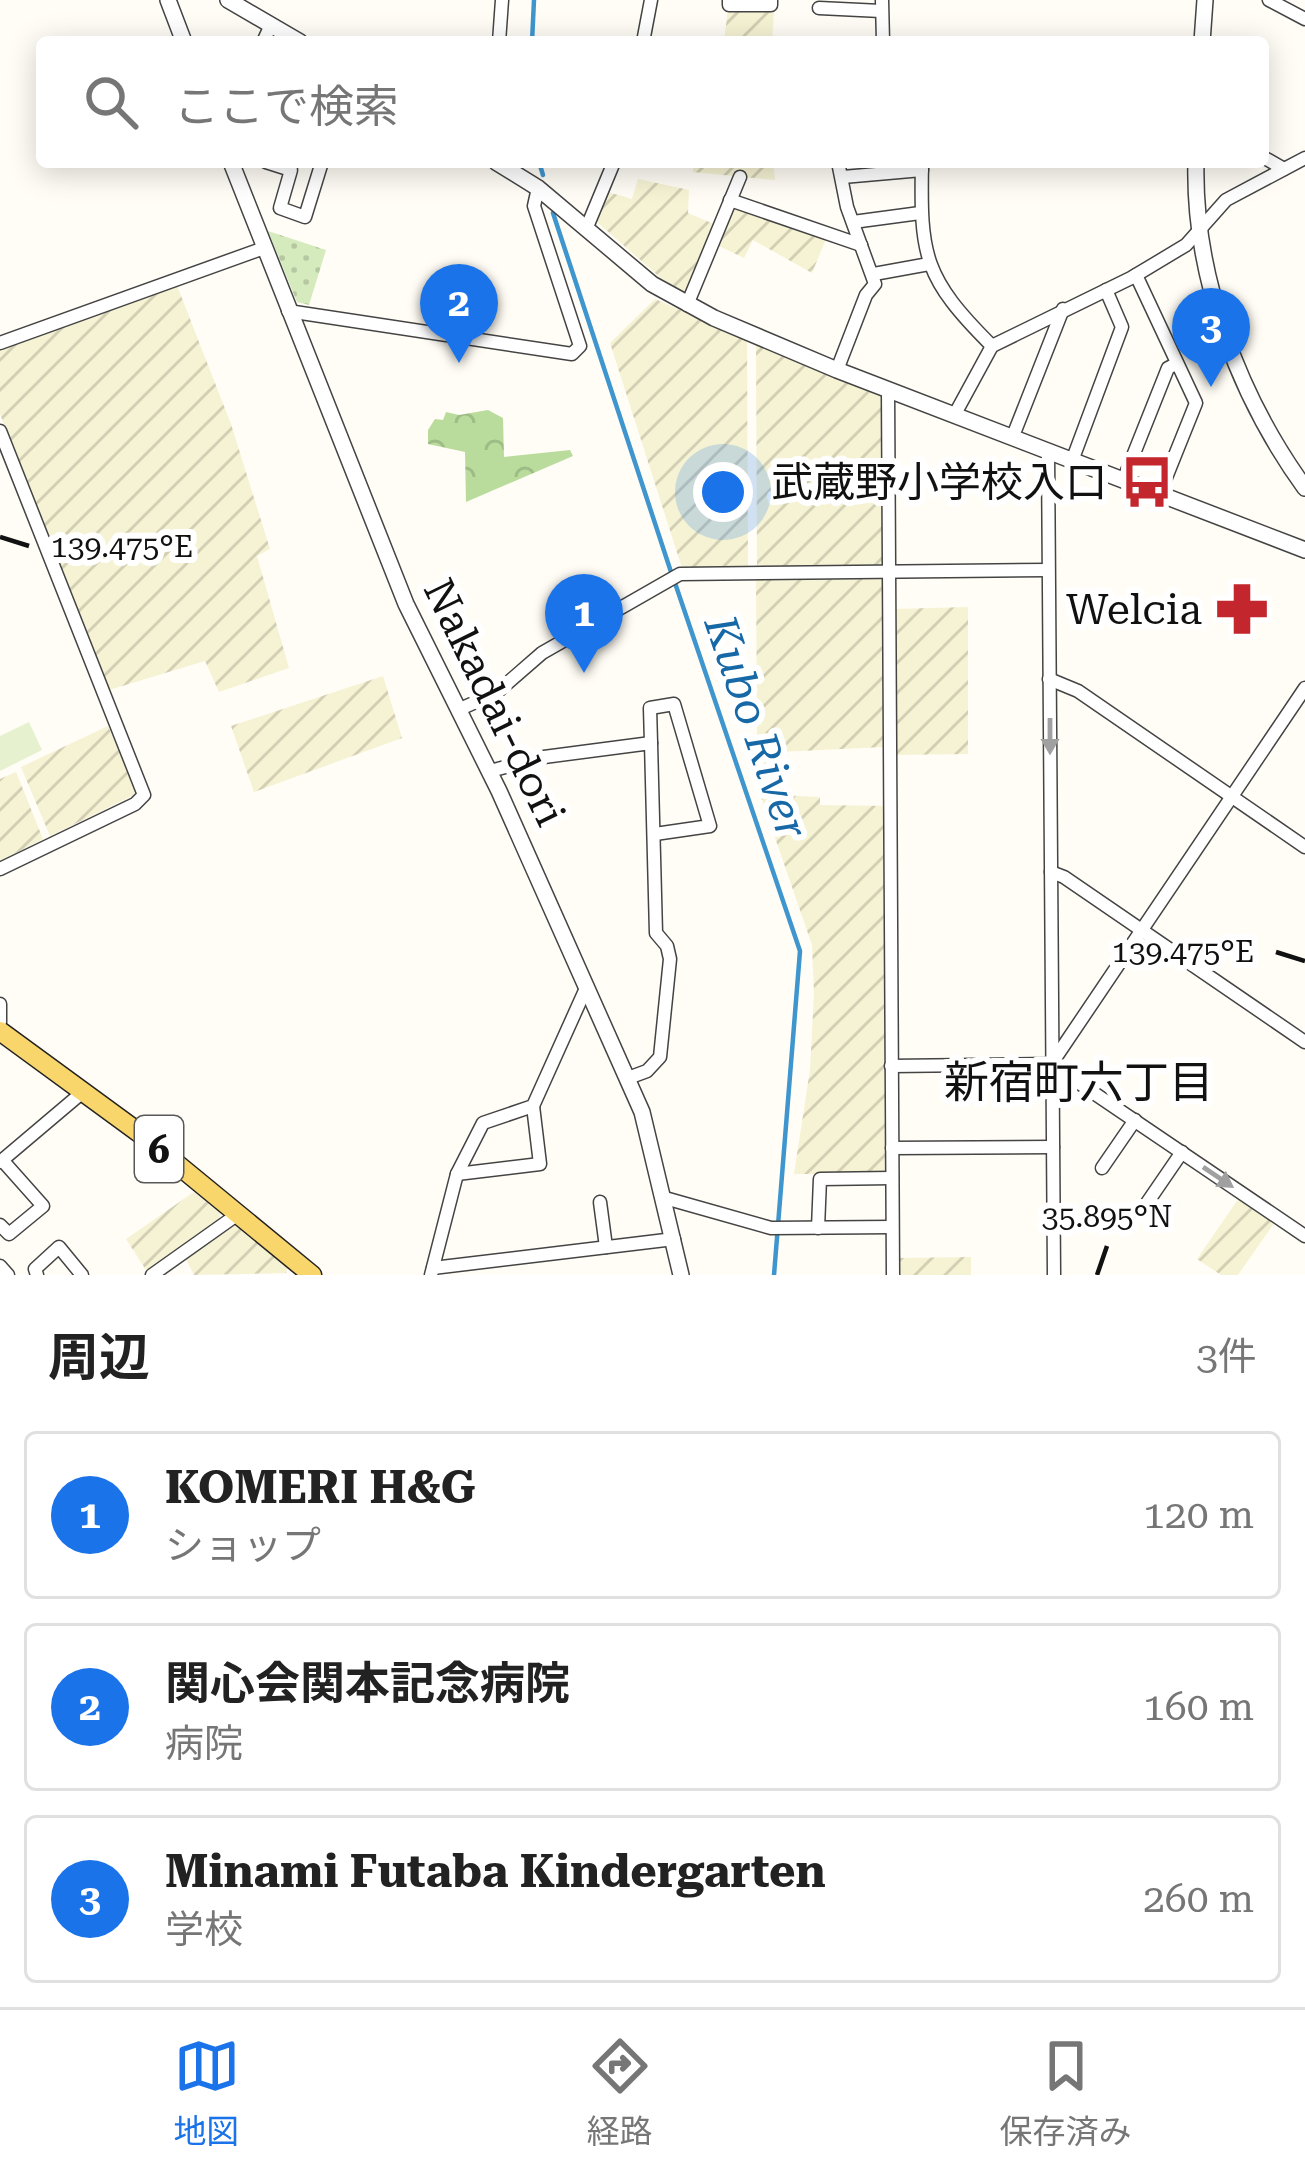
<!DOCTYPE html>
<html lang="ja">
<meta charset="utf-8">
<style>
:root{--surface:#fff;--page:#f6f6f6;--text:#222;--muted:#767676;--line:#e0e0e0;--accent:#1a73e8}
body{margin:0;font-family:"Roboto Serif","Noto Sans JP",serif;background:var(--page);color:var(--text)}
.you{position:absolute;left:723px;top:492px;width:42px;height:42px;margin:-30px;border:9px solid #fff;border-radius:50%;background:#1a73e8;box-shadow:0 0 0 18px #1a73e833}
.badge{display:grid;place-items:center;width:78px;height:78px;border-radius:50%;background:var(--accent);color:#fff;font-size:39px;font-weight:700}
.pin{position:absolute;translate:-50% -99px;filter:drop-shadow(0 3px 6px #0008)}
.pin::after{content:'';position:absolute;top:63px;width:42px;height:36px;background:inherit;clip-path:polygon(0 0,100% 0,50% 100%)}
.list{margin:0;padding:0;list-style:none}
h2{display:flex;justify-content:space-between;align-items:center;height:156px;margin:0;padding:0 48px;font-size:51px}
h2 small{font-size:39px;font-weight:400;color:var(--muted)}
.list li{display:grid;grid-template-columns:78px 1fr auto;gap:36px;align-items:center;box-sizing:border-box;height:168px;margin:0 24px 24px;padding:0 24px;border:3px solid var(--line);border-radius:12px}
.list b{display:block;font-size:45px;white-space:nowrap}
.list p{margin:0;font-size:39px;white-space:nowrap;color:var(--muted)}
.list em{font-size:39px;font-style:normal;color:var(--muted)}
.icon{flex:none;width:66px;height:66px;fill:none;stroke:currentColor;stroke-width:2;stroke-linecap:round;stroke-linejoin:round}
.map{position:relative;flex:none;width:1305px;height:1275px;overflow:hidden}
.search{position:absolute;background:var(--surface);box-shadow:0 6px 30px #0003;left:36px;right:36px;top:36px;height:132px;display:flex;align-items:center;gap:30px;box-sizing:border-box;padding:0 42px;border-radius:12px;color:var(--muted);font-size:45px}
.sheet{height:732px;background:var(--surface)}
nav{display:flex;justify-content:space-around;align-items:center;box-sizing:border-box;height:168px;border-top:3px solid var(--line);background:var(--surface);font-size:33px;color:var(--muted)}
nav a{display:grid;justify-items:center;gap:6px}
nav .on{color:var(--accent)}
.map>svg:first-child{display:block}
.farmland{fill:url(#farmland-furrows)}
.grass{fill:url(#grass-dots)}
.forest{fill:url(#forest-crowns)}
.pitch{fill:#e6f2cf}
.lines{fill:none;stroke-linecap:round;stroke-linejoin:round}
.stream{stroke:#3f96cf;stroke-width:4.5}
.minor-casing{stroke:#444;stroke-width:15}
.tertiary-casing{stroke:#444;stroke-width:18}
.primary-casing{stroke:#222;stroke-width:21}
.minor{stroke:#fff;stroke-width:12}
.tertiary{stroke:#fff;stroke-width:15}
.primary{stroke:#f9d66b;stroke-width:18}
.oneway{fill:#a0a0a0}
.ticks{fill:none;stroke:#111;stroke-width:4.5}
.labels{text-anchor:middle;stroke-width:12;stroke-linejoin:round;paint-order:stroke}
.shield{fill:#fff;stroke:#585858;stroke-width:3}
.shield-label{font-size:39px;font-weight:bold;fill:#111}
.poi-label{font-size:42px;fill:#111;stroke:#fff;text-anchor:end}
.street-label{font-size:42px;fill:#111;stroke:#fff}
.water-label{font-size:45px;font-style:italic;fill:#1768a6;stroke:#fff}
.neighbourhood-label{font-size:45px;fill:#111;stroke:#fff}
.ticks-label{font-size:30px;text-anchor:middle;fill:#111;stroke:#fff;stroke-width:12;stroke-linejoin:round;paint-order:stroke}
</style>
<div class="map">
<svg width="1305" height="1275" viewBox="0 0 1305 1275">
<defs>
<pattern id="farmland-furrows" width="10" height="10" patternUnits="userSpaceOnUse" patternTransform="scale(3)"><rect width="10" height="10" fill="#f6f3d4"/><path d="M-1 1l2-2M0 10L10 0M9 11l2-2" fill="none" stroke="#d2cfb5"/></pattern>
<pattern id="grass-dots" width="8" height="8" patternUnits="userSpaceOnUse" patternTransform="scale(3)"><rect width="8" height="8" fill="#d5ebbd"/><path d="M2 2h.1M6 6h.1" fill="none" stroke="#b6c8a1" stroke-width="1.8" stroke-linecap="round"/></pattern>
<pattern id="forest-crowns" width="20" height="18" patternUnits="userSpaceOnUse" patternTransform="scale(3)"><rect width="20" height="18" fill="#b9dc9c"/><path d="M2 6a3 3 0 1 1 6 0M12 15a3 3 0 1 1 6 0" fill="none" stroke="#9ebc85"/></pattern>
</defs>
<rect width="100%" height="100%" fill="#fffdf5"/>
<g class="farmland">
<path d="M 728,9 L 774,11 L 772,42 L 724,42 Z"/>
<path d="M 693,162 L 773,162 L 775,180 L 693,172 Z"/>
<path d="M 638,179 L 689,190 L 688,213 L 716,225 L 687,294 L 662,279 L 597,222 L 608,192 L 632,199 Z"/>
<path d="M 738,208 L 826,239 L 812,273 L 753,240 L 744,258 L 717,245 L 733,209 Z"/>
<path d="M 176,283 L 231,424 L 270,549 L 257,556 L 289,668 L 219,692 L 205,661 L 109,690 L 0,414 L 0,350 Z"/>
<path d="M 655,299 L 747,339 L 748,568 L 682,568 L 610,343 Z"/>
<path d="M 756,344 L 884,395 L 882,567 L 757,566 Z"/>
<path d="M 756,576 L 883,576 L 883,747 L 779,752 L 779,795 L 820,797 L 820,805 L 885,806 L 888,1169 L 884,1174 L 794,1174 L 810,1070 L 814,993 L 812,945 L 749,762 L 757,736 Z"/>
<path d="M 968,607 L 968,754 L 893,755 L 893,609 Z"/>
<path d="M 383,676 L 402,738 L 254,792 L 231,726 Z"/>
<path d="M 108,726 L 136,791 L 132,796 L 50,836 L 21,767 Z"/>
<path d="M 16,772 L 43,839 L 0,861 L 0,779 Z"/>
<path d="M 194,1192 L 220,1213 L 219,1224 L 148,1273 L 126,1239 Z"/>
<path d="M 1239,1198 L 1275,1222 L 1238,1275 L 1221,1275 L 1197,1259 Z"/>
<path d="M 234,1223 L 288,1265 L 286,1273 L 194,1275 L 185,1257 Z"/>
<path d="M 971,1257 L 971,1275 L 897,1275 L 897,1258 Z"/>
</g>
<path class="grass" d="M 268,231 L 326,250 L 309,305 L 297,302 Z"/>
<path class="forest" d="M 488,410 L 503,418 L 504,457 L 570,450 L 573,456 L 466,502 L 465,452 L 428,444 L 428,430 L 435,419 L 443,420 L 446,412 L 459,415 Z"/>
<path class="pitch" d="M 29,722 L 42,750 L 0,771 L 0,736 Z"/>
<g class="lines">
<g class="stream">
<path d="M 532,42 L 534,0"/>
<path d="M 539,162 L 543,175"/>
<path d="M 553,213 L 671,572"/>
<path d="M 675,583 L 800,951 L 774,1275"/>
</g>
<g class="minor-casing">
<g id="minor">
<path d="M 729,0 L 729,5 L 771,5 L 771,0"/>
<path d="M 882,0 L 883,42"/>
<path d="M 1269,0 L 1305,19"/>
<path d="M 819,8 L 881,11"/>
<path d="M 263,42 L 271,25"/>
<path d="M 499,42 L 502,0"/>
<path d="M 643,42 L 651,0"/>
<path d="M 1263,157 L 1284,169"/>
<path d="M 266,162 L 291,170 L 280,208 L 305,217 L 322,162"/>
<path d="M 922,162 C 920,257 924,278 992,346"/>
<path d="M 843,177 L 922,170"/>
<path d="M 730,200 L 861,245"/>
<path d="M 853,222 L 920,213"/>
<path d="M 587,227 L 614,162"/>
<path d="M 874,274 L 929,264"/>
<path d="M 1136,275 L 1196,403 L 1159,495"/>
<path d="M 687,305 L 740,177"/>
<path d="M 288,311 L 572,354 L 580,346 L 534,206 L 538,188"/>
<path d="M 0,343 L 264,248"/>
<path d="M 837,370 L 866,295 L 875,284 L 847,207 L 838,162"/>
<path d="M 888,389 L 893,1275"/>
<path d="M 955,414 L 992,346 L 1131,278 L 1186,245 L 1226,200 L 1305,158"/>
<path d="M 0,431 L 144,795 L 135,804 L 0,869"/>
<path d="M 1013,436 L 1063,309"/>
<path d="M 1048,451 L 1054,1275"/>
<path d="M 1072,461 L 1122,327 L 1106,290"/>
<path d="M 1123,481 L 1168,368 L 1176,364"/>
<path d="M 1049,679 L 1078,691 L 1305,847"/>
<path d="M 460,709 L 496,693 L 542,653 L 680,574 L 1048,570"/>
<path d="M 651,743 L 650,708 L 674,704 L 710,826 L 655,834"/>
<path d="M 490,771 L 544,757 L 651,743 L 656,933 L 667,946 L 670,959 L 660,1057 L 647,1071 L 628,1078"/>
<path d="M 1051,872 L 1064,877 L 1305,1042"/>
<path d="M 0,1004 L 0,1022"/>
<path d="M 1052,1063 L 1305,688"/>
<path d="M 891,1066 L 1051,1064 L 1305,1236"/>
<path d="M 892,1148 L 1053,1147"/>
<path d="M 0,1162 L 84,1091"/>
<path d="M 1102,1168 L 1135,1120"/>
<path d="M 457,1174 L 540,1164 L 533,1106"/>
<path d="M 665,1198 L 771,1228 L 892,1227"/>
<path d="M 600,1202 L 606,1247"/>
<path d="M 1147,1203 L 1182,1152"/>
<path d="M 0,1225 L 9,1234 L 43,1206 L 3,1161"/>
<path d="M 818,1228 L 820,1179 L 892,1178"/>
<path d="M 0,1266 L 8,1275"/>
<path d="M 433,1268 L 674,1239"/>
<path d="M 37,1275 L 35,1269 L 59,1247 L 82,1275"/>
<path d="M 152,1275 L 238,1214"/>
<path d="M 431,1275 L 457,1174 L 483,1123 L 533,1106 L 587,986"/>
</g>
</g>
<g class="tertiary-casing">
<g id="tertiary">
<path d="M 168,0 L 184,42"/>
<path d="M 228,0 L 300,42"/>
<path d="M 1202,42 L 1205,0"/>
<path d="M 231,162 L 406,604 L 499,791 L 642,1112 L 681,1275"/>
<path d="M 496,162 L 538,188 L 652,284 L 714,318 L 837,370 L 1305,550"/>
<path d="M 1196,162 C 1193,276 1239,397 1305,488"/>
</g>
</g>
<g class="primary-casing">
<path id="primary" d="M 0,1031 L 138,1132 L 312,1275"/>
</g>
<use href="#minor" class="minor"/>
<use href="#tertiary" class="tertiary"/>
<use href="#primary" class="primary"/>
</g>
<defs><path id="oneway-solid" d="M-6-.8H1V-3.2L6.5 0L1 3.2V.8H-6Z" transform="scale(3)"/></defs>
<g class="oneway">
<use href="#oneway-solid" transform="translate(1050 736) rotate(90)"/>
<use href="#oneway-solid" transform="translate(1218 1177) rotate(34)"/>
</g>
<path class="ticks" d="M 0,537 L 29,546M 1276,952 L 1305,961M 1097,1275 L 1107,1246"/>
<defs>
<g id="bus-bare" transform="scale(4.14)"><path d="M-5-6H5V4H4V6H2V4H-2V6H-4V4H-5ZM-3.5-4V0h7V-4ZM-3.5 1.2v1.5H-2V1.2ZM2 1.2v1.5H3.5V1.2Z" fill="#c4262e" stroke="#fff" stroke-width="2.5" paint-order="stroke"/></g>
<g id="pharmacy-bare" transform="scale(4.14)"><path d="M-2-6h4v4h4v4h-4v4h-4v-4h-4v-4h4Z" fill="#c4262e" stroke="#fff" stroke-width="2.5" paint-order="stroke"/></g>
</defs>
<g fill-rule="evenodd">
<use href="#bus-bare" x="1147" y="482"/>
<use href="#pharmacy-bare" x="1242" y="609"/>
</g>
<g class="labels">
<rect class="shield" x="135" y="1116" width="48" height="66" rx="9"/>
<g class="shield-label">
<text x="159" y="1163">6</text>
</g>
<g class="poi-label">
<text x="1107" y="497">武蔵野小学校入口</text>
<text x="1202" y="624">Welcia</text>
</g>
<g class="street-label">
<text transform="translate(495 702) rotate(64)" y="15">Nakadai-dori</text>
</g>
<g class="water-label">
<text transform="translate(757 727) rotate(71)" y="16">Kubo River</text>
</g>
<g class="neighbourhood-label">
<text x="1079" y="1098">新宿町六丁目</text>
</g>
</g>
<g class="ticks-label">
<text x="122" y="557">139.475°E</text>
<text x="1183" y="962">139.475°E</text>
<text x="1107" y="1227">35.895°N</text>
</g>
</svg>
<div class="you"></div>
<div class="pin badge" style="left:584px;top:673px">1</div>
<div class="pin badge" style="left:459px;top:363px">2</div>
<div class="pin badge" style="left:1211px;top:387px">3</div>
<div class="search"><svg class="icon" aria-label="search" viewBox="0 0 24 24"><circle cx="10" cy="10" r="6"/><path d="M15 15l6 6"/></svg>ここで検索</div>
</div>
<section class="sheet">
<h2>周辺<small>3件</small></h2>
<ul class="list">
<li><span class="badge">1</span><div><b>KOMERI H&amp;G</b><p>ショップ</p></div><em>120 m</em></li>
<li><span class="badge">2</span><div><b>関心会関本記念病院</b><p>病院</p></div><em>160 m</em></li>
<li><span class="badge">3</span><div><b>Minami Futaba Kindergarten</b><p>学校</p></div><em>260 m</em></li>
</ul>
</section>
<nav>
<a class="on"><svg class="icon" aria-label="map" viewBox="0 0 24 24"><path d="M3 6l6-2 6 2 6-2v14l-6 2-6-2-6 2zM9 4v14M15 6v14"/></svg>地図</a>
<a><svg class="icon" aria-label="directions" viewBox="0 0 24 24"><path d="M12 3l9 9-9 9-9-9zM9 14v-3h6M13 9l2 2-2 2"/></svg>経路</a>
<a><svg class="icon" aria-label="saved" viewBox="0 0 24 24"><path d="M7 4h10v16l-5-4-5 4z"/></svg>保存済み</a>
</nav>
